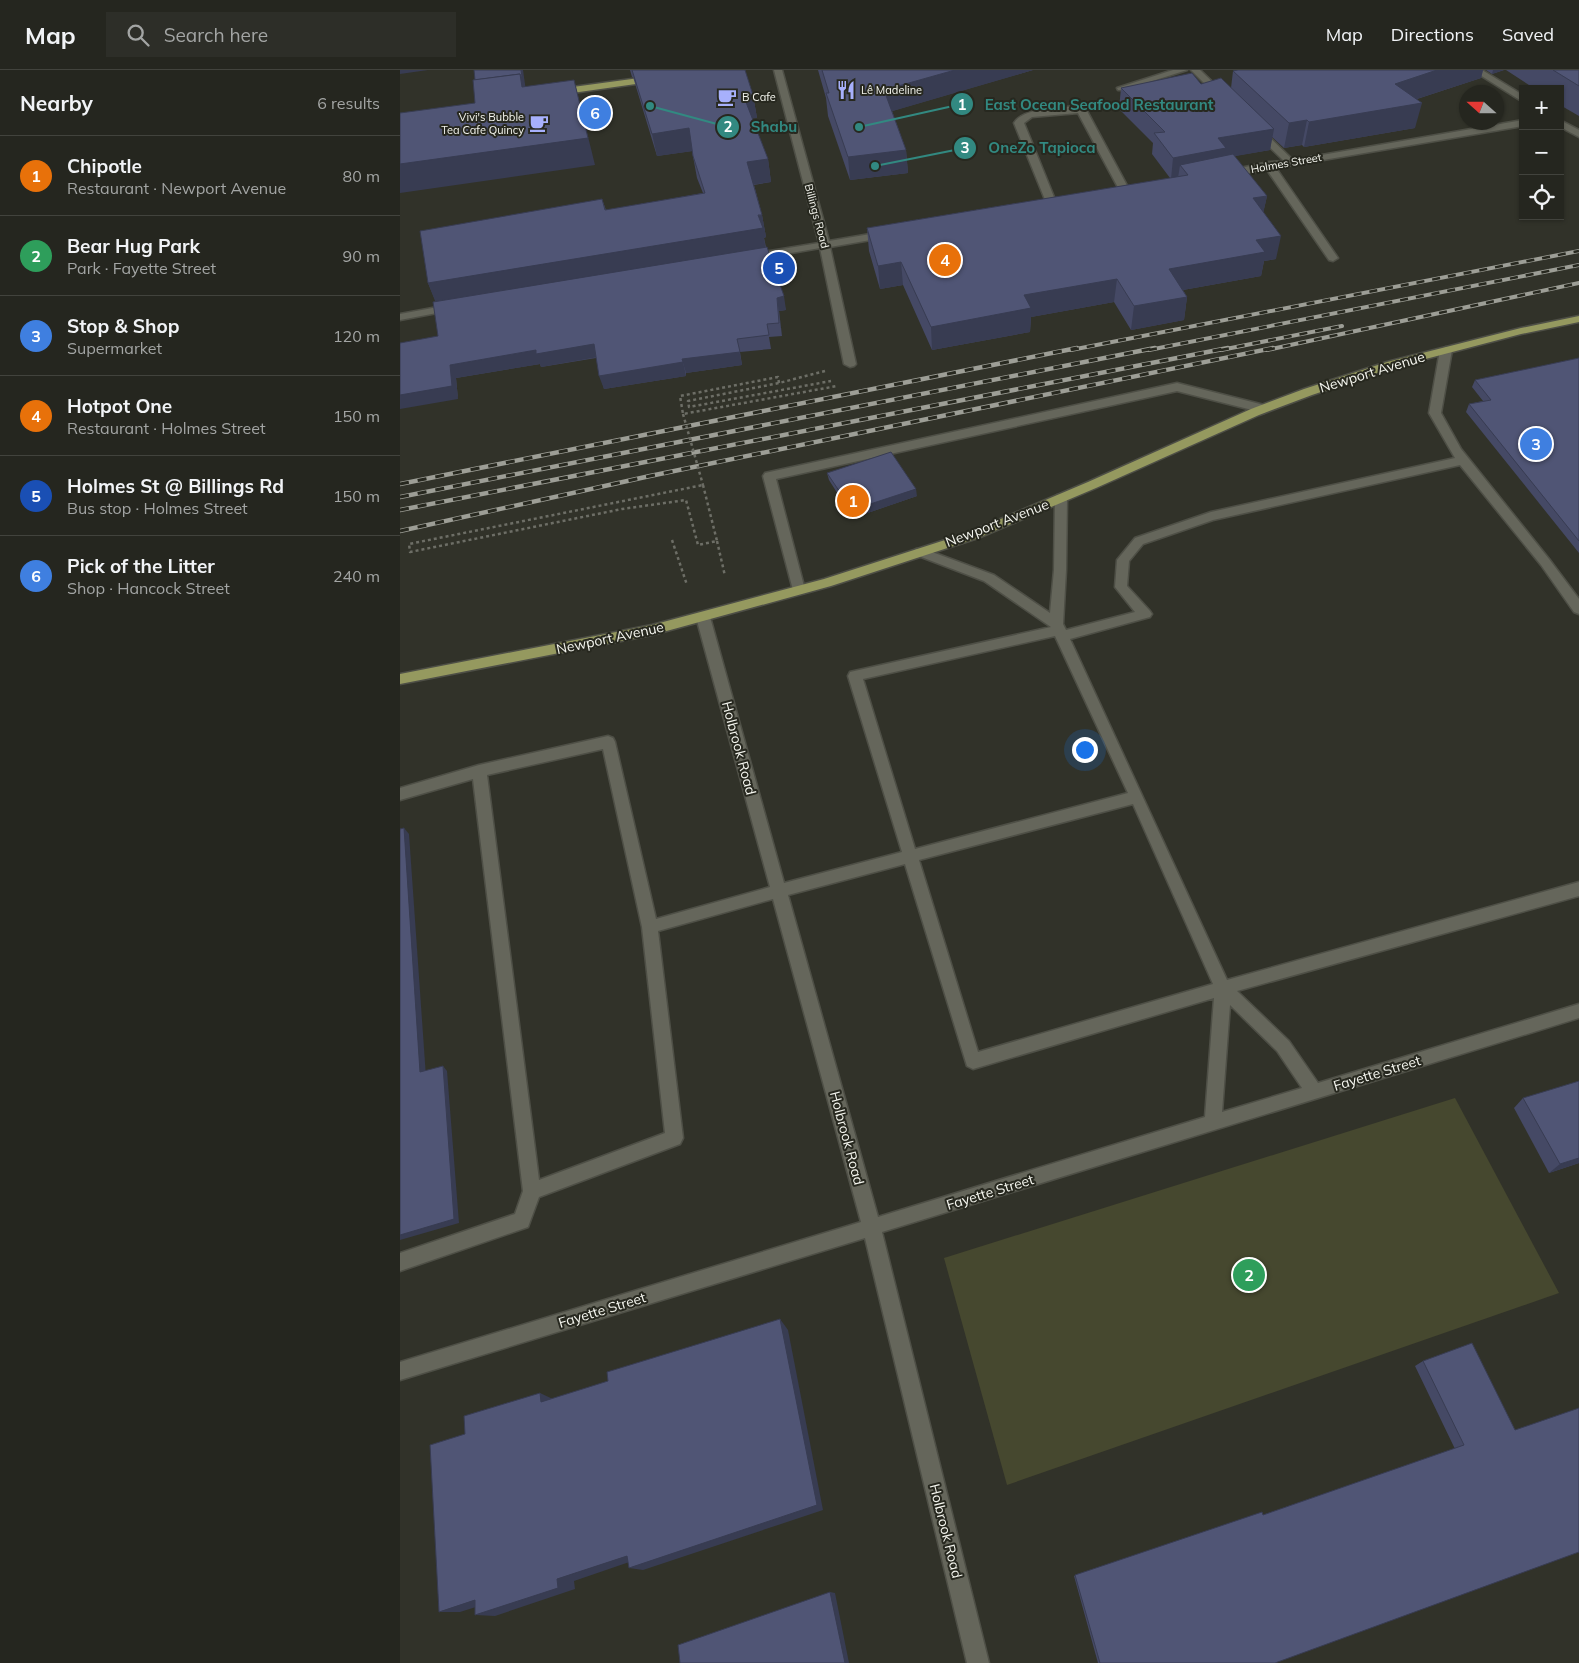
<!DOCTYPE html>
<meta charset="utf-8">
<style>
:root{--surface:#25261f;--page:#2d2e28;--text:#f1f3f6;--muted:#a3a5a4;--line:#42433d;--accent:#8c9099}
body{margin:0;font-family:Mulish,sans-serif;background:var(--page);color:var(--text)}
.controls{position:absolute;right:15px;top:15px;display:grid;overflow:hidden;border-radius:0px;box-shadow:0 1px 4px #0004}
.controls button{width:45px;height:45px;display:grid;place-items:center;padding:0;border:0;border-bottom:1px solid var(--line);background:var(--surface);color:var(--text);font:25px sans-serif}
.compass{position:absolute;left:1059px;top:15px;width:45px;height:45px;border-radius:50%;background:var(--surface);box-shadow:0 1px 4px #0004;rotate:291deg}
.you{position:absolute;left:684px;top:679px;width:18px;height:18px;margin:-12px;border:4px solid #fff;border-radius:50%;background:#1a73e8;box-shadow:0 0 0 8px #1a73e833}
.badge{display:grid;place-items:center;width:32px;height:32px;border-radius:50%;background:var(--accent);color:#fff;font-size:16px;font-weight:700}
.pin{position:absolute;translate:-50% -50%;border:2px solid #fff;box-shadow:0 1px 5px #0006}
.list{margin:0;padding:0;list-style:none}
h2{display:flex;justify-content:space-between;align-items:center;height:65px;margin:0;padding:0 20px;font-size:21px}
h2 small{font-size:16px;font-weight:400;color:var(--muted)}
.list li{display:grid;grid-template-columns:32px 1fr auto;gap:15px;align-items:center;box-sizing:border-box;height:80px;padding:0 20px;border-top:1px solid var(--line)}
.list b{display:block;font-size:19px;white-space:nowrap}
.list p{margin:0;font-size:16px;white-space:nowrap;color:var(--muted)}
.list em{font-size:16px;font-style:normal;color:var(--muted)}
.icon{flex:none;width:28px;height:28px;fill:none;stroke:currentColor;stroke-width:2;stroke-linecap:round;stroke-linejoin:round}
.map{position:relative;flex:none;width:1179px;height:1593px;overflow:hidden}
header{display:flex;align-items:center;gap:30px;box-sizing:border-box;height:70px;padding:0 25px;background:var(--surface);border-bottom:1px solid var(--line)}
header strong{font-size:24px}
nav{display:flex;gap:28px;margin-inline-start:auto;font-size:18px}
.search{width:350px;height:45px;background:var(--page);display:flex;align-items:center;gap:12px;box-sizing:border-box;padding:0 18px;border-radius:0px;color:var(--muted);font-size:19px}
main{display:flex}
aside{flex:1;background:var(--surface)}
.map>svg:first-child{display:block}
.green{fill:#46482f}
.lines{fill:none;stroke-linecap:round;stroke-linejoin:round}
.minor-casing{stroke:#4e4f46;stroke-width:3}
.major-casing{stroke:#4e4f46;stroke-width:3}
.path{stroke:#6d6e66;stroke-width:2.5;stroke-dasharray:3 3;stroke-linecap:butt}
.minor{fill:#65665b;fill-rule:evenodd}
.major{fill:#95995f;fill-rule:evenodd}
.rail-far1-casing{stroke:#9d9e96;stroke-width:4}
.rail-casing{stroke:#9d9e96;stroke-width:4.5}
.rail-far1{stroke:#27281f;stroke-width:2.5;stroke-dasharray:8;stroke-linecap:butt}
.rail{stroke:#27281f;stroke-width:3;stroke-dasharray:9;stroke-linecap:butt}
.path-bridge{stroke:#6d6e66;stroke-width:2.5;stroke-dasharray:3 3;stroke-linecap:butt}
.wall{fill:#454965}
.shaded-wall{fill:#383c52}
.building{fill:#505575;stroke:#383c52}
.labels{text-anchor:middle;stroke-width:4;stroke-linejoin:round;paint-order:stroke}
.far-poi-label{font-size:11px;fill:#f5f6ef;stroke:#27281f;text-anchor:start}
.far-street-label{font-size:11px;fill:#f5f6ef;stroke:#27281f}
.street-label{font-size:14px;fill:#f5f6ef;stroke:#27281f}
.leader{fill:none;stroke:#328981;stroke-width:2}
.callout-dot{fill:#328981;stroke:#27281f;stroke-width:2}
.mark-label{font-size:15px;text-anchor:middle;font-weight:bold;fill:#fff}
.callout-label{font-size:15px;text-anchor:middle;font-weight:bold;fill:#328981;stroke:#27281f;stroke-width:4;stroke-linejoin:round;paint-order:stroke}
</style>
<header>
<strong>Map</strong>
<div class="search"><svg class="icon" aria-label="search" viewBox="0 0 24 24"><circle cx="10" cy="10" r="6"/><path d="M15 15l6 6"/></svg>Search here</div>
<nav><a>Map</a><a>Directions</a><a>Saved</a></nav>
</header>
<main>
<aside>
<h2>Nearby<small>6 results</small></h2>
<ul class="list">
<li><span class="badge" style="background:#e8710a">1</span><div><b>Chipotle</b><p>Restaurant · Newport Avenue</p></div><em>80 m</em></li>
<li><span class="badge" style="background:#2e9e5b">2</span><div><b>Bear Hug Park</b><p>Park · Fayette Street</p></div><em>90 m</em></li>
<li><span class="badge" style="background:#3f7fe0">3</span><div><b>Stop &amp; Shop</b><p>Supermarket</p></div><em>120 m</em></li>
<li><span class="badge" style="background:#e8710a">4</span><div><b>Hotpot One</b><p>Restaurant · Holmes Street</p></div><em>150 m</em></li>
<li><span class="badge" style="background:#1a4fb4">5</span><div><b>Holmes St @ Billings Rd</b><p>Bus stop · Holmes Street</p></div><em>150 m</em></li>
<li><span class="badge" style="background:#3f7fe0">6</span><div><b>Pick of the Litter</b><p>Shop · Hancock Street</p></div><em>240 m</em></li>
</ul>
</aside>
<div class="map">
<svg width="1179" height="1593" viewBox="0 0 1179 1593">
<rect width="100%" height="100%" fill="#313229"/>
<path class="green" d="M 1055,1028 L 1159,1223 L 607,1415 L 544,1188 Z"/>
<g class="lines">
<g class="minor-casing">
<g id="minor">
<path d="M 374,0 L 382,0 L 429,171 L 488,161 L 493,164 L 488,167 L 430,177 L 456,294 L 454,296 L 450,297 L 444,294 L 420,178 L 351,190 L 346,187 L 351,184 L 419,173 Z"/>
<path d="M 773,0 L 787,0 L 724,20 L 718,20 L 717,18 Z"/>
<path d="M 791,0 L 800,0 L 824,23 L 824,27 L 818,27 Z"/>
<path d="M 1072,0 L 1082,0 L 1123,25 L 1123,32 Z"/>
<path d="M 676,36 L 687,41 L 731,123 L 726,126 L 721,123 L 678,43 L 632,47 L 624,53 L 658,137 L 653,140 L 648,137 L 614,53 C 622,38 660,38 676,36 Z"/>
<path d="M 1123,50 L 1123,56 L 876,98 L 938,188 L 933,191 L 929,190 L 867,100 L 826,107 L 821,104 L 826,101 L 869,92 L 884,91 L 854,62 L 852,60 L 857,57 L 860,58 L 893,90 Z"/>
<path d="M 1160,50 L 1179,60 L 1179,67 L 1160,57 Z"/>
<path d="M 54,234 L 58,235 L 59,237 L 58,239 L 0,250 L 0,244 Z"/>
<path d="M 1046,277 L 1052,280 L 1041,343 L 1061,379 L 1149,489 L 1179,529 L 1179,544 L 1174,542 L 1141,495 L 1060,395 L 813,450 L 743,474 L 729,491 L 727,516 L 750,541 L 752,544 L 750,547 L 670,569 L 827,910 L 1179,812 L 1179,826 L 837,921 L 889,971 L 918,1013 L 1179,934 L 1179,948 L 482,1162 L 589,1593 L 567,1593 L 465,1168 L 0,1310 L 0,1292 L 461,1152 L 373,829 L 258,861 L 283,1068 L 280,1074 L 139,1127 L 128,1157 L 0,1201 L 0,1183 L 115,1144 L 123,1121 L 73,709 L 0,730 L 0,718 L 79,695 L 208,666 L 213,668 L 215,672 L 256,849 L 370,817 L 296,547 L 298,544 L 308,544 L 310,547 L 384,813 L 502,782 L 448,606 L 450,602 L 651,557 L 584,511 L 516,485 L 514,482 L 516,479 L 524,479 L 594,505 L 650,543 L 654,500 L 655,428 L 657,425 L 665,425 L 667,428 L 666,500 L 663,554 L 666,560 L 735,542 L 715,517 L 717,490 L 735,468 L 811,442 L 1055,388 L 1029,343 L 1040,280 ZM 655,566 L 728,723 L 515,779 L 463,609 ZM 203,679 L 242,857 L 265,1063 L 139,1110 L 87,705 ZM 733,734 L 813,914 L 578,982 L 519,790 ZM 505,794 L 567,996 L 573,999 L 814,928 L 805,1047 L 478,1147 L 388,825 ZM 830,935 L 877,981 L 902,1018 L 822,1042 Z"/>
<path d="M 777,313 L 868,336 L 870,339 L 864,343 L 777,321 L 376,409 L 405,520 L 404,523 L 394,523 L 393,520 L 363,406 L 365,403 Z"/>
</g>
</g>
<g class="major-casing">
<g id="major">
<path d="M 254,6 L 257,7 L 257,11 L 158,25 L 153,22 L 158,19 Z"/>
<path d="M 1179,246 L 1179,252 L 1121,264 L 995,297 L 912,325 L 859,345 L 696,418 L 578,468 L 431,516 L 252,565 L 0,614 L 0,604 L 252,555 L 424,509 L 570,462 L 688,412 L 851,339 L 904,319 L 987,292 L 1121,258 Z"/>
</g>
</g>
<g class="path">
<path d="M 425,301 L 379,313 L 288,331 L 289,337 L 431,311"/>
<path d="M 379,313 L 378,307 L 280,326 L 283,344 L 437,316"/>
<path d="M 303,415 L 317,471 L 298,475 L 286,430 L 222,439 L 10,482 L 9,474 Z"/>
<path d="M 272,470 L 287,515"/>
<path d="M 317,471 L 325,506"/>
</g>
<use href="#minor" class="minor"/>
<use href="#major" class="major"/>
<g class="rail-far1-casing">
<g id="rail-far1">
<path d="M 671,280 L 1179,181"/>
<path d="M 749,280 L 1179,195"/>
<path d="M 821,280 L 942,256"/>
<path d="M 867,280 L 1179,213"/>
</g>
</g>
<g class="rail-casing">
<g id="rail">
<path d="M 0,414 L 677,278"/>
<path d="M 0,427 L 755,278"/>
<path d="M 0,440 L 828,278"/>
<path d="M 0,461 L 250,406 L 873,278"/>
</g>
</g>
<use href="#rail-far1" class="rail-far1"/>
<use href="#rail" class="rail"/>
<path class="path-bridge" d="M 283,344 L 303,415"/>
</g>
<g class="wall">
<path d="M 230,0 L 345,0 L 353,25 L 357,48 L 352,48 L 368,89 L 371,112 L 354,115 L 362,145 L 366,167 L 364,168 L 366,177 L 386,240 L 379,241 L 382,266 L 369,267 L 371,279 L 340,282 L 342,295 L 286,303 L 286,306 L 204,319 L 196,288 L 141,297 L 140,294 L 56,308 L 58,329 L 38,266 L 36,232 L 28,213 L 202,129 L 206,140 L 303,123 L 297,108 L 292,81 L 257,86 L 233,7 L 232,7 Z"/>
<path d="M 418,0 L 633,0 L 492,41 L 506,80 L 508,103 L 450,110 L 428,46 L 426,28 Z"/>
<path d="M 838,0 L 1083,0 L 1081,8 L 1017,29 L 1015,58 L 904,77 L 902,75 L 884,78 L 872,67 L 870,80 L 834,86 L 867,126 L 863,143 L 876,189 L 864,191 L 861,206 L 783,220 L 787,227 L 784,250 L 731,260 L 714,232 L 631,247 L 630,262 L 532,280 L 503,215 L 480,219 L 469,181 L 467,158 L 770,108 L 752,84 L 753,73 L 719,39 L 721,18 L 801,14 L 831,18 L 833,1 Z"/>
<path d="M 1086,0 L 1104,0 L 1092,4 Z"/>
<path d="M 1106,0 L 1179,0 L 1179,46 L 1160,35 L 1160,19 L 1135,19 Z"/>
<path d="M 1179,288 L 1179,483 L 1066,342 L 1069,334 L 1083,331 L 1072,317 L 1075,310 Z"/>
<path d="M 427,403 L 517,426 L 453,448 L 429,410 Z"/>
<path d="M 1123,1028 L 1179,1093 L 1149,1103 L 1114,1038 Z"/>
<path d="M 1023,1291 L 1115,1360 L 875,1593 L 698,1593 L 674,1506 L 863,1445 L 1055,1379 L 1015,1296 Z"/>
</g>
<g class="shaded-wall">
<path d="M 0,0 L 28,0 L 0,4 Z"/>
<path d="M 121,0 L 123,0 L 126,21 L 80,27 Z"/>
<path d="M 555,0 L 633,0 L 486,43 L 484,20 Z"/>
<path d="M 1037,0 L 1083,0 L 1081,8 L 989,38 L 995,14 Z"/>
<path d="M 1093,0 L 1104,0 L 1092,4 Z"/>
<path d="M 174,10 L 195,95 L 0,123 L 0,94 Z"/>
<path d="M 353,25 L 357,48 L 348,49 L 344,27 Z"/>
<path d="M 1022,33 L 1015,58 L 904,77 L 909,52 Z"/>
<path d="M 907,50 L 902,75 L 884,78 L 889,53 Z"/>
<path d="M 289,58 L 293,81 L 257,86 L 252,64 Z"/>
<path d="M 874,59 L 870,80 L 825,88 L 788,105 L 780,95 L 778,108 L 771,109 L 773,88 L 818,68 Z"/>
<path d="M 506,80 L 508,103 L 450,110 L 448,87 Z"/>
<path d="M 368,89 L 371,112 L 351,115 L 347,92 Z"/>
<path d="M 867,126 L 862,149 L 853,128 Z"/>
<path d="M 362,145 L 366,167 L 364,168 L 366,181 L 37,236 L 28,213 Z"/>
<path d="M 881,166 L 876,189 L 864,191 L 861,206 L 766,223 L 769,199 L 856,170 Z"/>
<path d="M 501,192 L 503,215 L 480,219 L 478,196 Z"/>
<path d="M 717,209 L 714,232 L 631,247 L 630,262 L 532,280 L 531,257 L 624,225 Z"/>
<path d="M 384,226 L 386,240 L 379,241 L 382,266 L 377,228 Z"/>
<path d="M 787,227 L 784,250 L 731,260 L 734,236 Z"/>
<path d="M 337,269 L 342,295 L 286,303 L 282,289 Z"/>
<path d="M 194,274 L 198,287 L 141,297 L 140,294 L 56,308 L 58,329 L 0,339 L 0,325 L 50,295 L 136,280 Z"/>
<path d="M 283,292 L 286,306 L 204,319 L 199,306 Z"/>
<path d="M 516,419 L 517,426 L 453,448 L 452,440 Z"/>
<path d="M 4,758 L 9,764 L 26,1007 L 20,1002 Z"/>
<path d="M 43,996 L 47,1001 L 59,1153 L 0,1170 L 0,1165 Z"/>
<path d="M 1179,1088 L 1179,1093 L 1149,1103 L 1160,1094 Z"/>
<path d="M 380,1249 L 388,1260 L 423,1440 L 243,1500 L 229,1498 Z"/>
<path d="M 140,1323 L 157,1331 L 141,1332 Z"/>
<path d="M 227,1486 L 241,1488 L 174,1511 L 175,1519 L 95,1546 L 75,1545 L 157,1509 Z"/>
<path d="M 430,1522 L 435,1523 L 449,1593 L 445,1593 Z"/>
<path d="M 75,1530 L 95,1531 L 60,1542 L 39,1542 Z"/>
</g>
<g class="building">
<path d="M 74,0 L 121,0 L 122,7 L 121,7 L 120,4 L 75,10 Z"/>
<path d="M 232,0 L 345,0 L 353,25 L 344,27 L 368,89 L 347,92 L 362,145 L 358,145 L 363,158 L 28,213 L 20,161 L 202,129 L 205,140 L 305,123 L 293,86 L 289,58 L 252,64 Z"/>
<path d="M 422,0 L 555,0 L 484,20 L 506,80 L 448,87 L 426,23 L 429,23 Z"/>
<path d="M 838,0 L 1037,0 L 995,14 L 1022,33 L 909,52 L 907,50 L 889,53 L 833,1 Z"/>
<path d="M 1153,0 L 1179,0 L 1179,16 Z"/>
<path d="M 792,3 L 801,14 L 821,8 L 874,59 L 818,68 L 826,78 L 773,88 L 754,63 L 765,62 L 721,18 Z"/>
<path d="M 120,4 L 122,17 L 174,10 L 188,68 L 0,94 L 0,43 L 75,33 L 73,10 Z"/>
<path d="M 833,84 L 867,126 L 853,128 L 881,166 L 856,170 L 865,182 L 769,199 L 787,227 L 734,236 L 717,209 L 624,225 L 631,238 L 531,257 L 501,192 L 478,196 L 467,158 L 788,105 L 780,95 Z"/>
<path d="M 367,177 L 384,226 L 377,228 L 379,253 L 367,254 L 369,265 L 337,269 L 340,282 L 282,289 L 283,292 L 199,306 L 194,274 L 136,284 L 136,280 L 50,295 L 52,316 L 0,325 L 0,273 L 38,266 L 33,232 Z"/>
<path d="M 1179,288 L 1179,471 L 1069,334 L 1091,330 L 1075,310 Z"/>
<path d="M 491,382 L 516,419 L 452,440 L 427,403 Z"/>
<path d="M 4,758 L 20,1002 L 43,996 L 54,1149 L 0,1165 L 0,759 Z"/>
<path d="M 1179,1011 L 1179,1088 L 1160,1094 L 1123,1028 Z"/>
<path d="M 380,1249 L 417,1435 L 229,1498 L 227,1486 L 157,1509 L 158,1518 L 75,1545 L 75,1530 L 39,1542 L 30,1375 L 65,1364 L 64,1346 L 140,1323 L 141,1332 L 208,1311 L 207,1302 Z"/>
<path d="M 1072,1273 L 1115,1360 L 1179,1338 L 1179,1482 L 875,1593 L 700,1593 L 675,1505 L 862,1442 L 863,1445 L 1064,1375 L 1023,1291 Z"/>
<path d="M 430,1522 L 445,1593 L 280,1593 L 278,1575 Z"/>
</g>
<defs>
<g id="restaurant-bare" transform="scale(1.5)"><path d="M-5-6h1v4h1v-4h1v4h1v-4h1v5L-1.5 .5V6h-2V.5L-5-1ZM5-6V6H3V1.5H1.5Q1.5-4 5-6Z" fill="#a7b0fc" stroke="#27281f" stroke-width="2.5" paint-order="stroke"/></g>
<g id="cafe-bare" transform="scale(1.5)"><path d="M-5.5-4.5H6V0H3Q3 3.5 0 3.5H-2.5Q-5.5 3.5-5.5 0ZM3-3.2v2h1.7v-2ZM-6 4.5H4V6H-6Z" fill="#a7b0fc" stroke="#27281f" stroke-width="2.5" paint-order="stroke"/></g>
</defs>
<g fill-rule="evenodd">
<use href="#restaurant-bare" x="446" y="20"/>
<use href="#cafe-bare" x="327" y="27"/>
<use href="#cafe-bare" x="139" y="53"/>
</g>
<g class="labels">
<g class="far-poi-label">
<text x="461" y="24">Lê Madeline</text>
<text x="342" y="31">B Cafe</text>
<text x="124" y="51" text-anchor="end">Vivi's Bubble<tspan x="124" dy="13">Tea Cafe Quincy</tspan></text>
</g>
<g class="far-street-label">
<text transform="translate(886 93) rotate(-10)" y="4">Holmes Street</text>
<text transform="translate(417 146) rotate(75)" y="4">Billings Road</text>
</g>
<g class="street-label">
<text transform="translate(972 302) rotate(-17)" y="5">Newport Avenue</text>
<text transform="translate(597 453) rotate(-21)" y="5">Newport Avenue</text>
<text transform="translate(210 568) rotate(-12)" y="5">Newport Avenue</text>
<text transform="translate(339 678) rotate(75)" y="5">Holbrook Road</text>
<text transform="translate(977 1003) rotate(-17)" y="5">Fayette Street</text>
<text transform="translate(447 1068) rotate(75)" y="5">Holbrook Road</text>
<text transform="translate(590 1122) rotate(-17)" y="5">Fayette Street</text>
<text transform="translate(202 1240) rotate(-17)" y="5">Fayette Street</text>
<text transform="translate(546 1461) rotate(76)" y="5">Holbrook Road</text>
</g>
</g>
<path class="leader" d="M459 57L562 34M250 36L328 57M475 96L565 78"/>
<g class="callout-dot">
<circle cx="459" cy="57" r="5"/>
<circle cx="250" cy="36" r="5"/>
<circle cx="475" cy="96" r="5"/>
<circle cx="562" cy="34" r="12"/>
<circle cx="328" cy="57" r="12"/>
<circle cx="565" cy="78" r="12"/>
</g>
<g class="mark-label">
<text x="562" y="40">1</text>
<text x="328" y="62">2</text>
<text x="565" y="83">3</text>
</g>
<g class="callout-label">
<text x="699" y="40">East Ocean Seafood Restaurant</text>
<text x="374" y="62">Shabu</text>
<text x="642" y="83">OneZo Tapioca</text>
</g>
</svg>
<div class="controls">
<button>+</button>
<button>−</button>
<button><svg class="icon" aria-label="locate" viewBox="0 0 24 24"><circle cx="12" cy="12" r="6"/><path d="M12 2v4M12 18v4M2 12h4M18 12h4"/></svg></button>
</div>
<svg class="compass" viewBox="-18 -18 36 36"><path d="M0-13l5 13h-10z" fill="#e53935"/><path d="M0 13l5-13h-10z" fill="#a3a5a4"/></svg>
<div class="you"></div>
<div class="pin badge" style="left:453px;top:431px;background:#e8710a">1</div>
<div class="pin badge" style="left:849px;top:1205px;background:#2e9e5b">2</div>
<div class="pin badge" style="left:1136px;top:374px;background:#3f7fe0">3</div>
<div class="pin badge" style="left:545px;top:190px;background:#e8710a">4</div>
<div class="pin badge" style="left:379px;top:198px;background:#1a4fb4">5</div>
<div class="pin badge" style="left:195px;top:43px;background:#3f7fe0">6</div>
</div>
</main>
